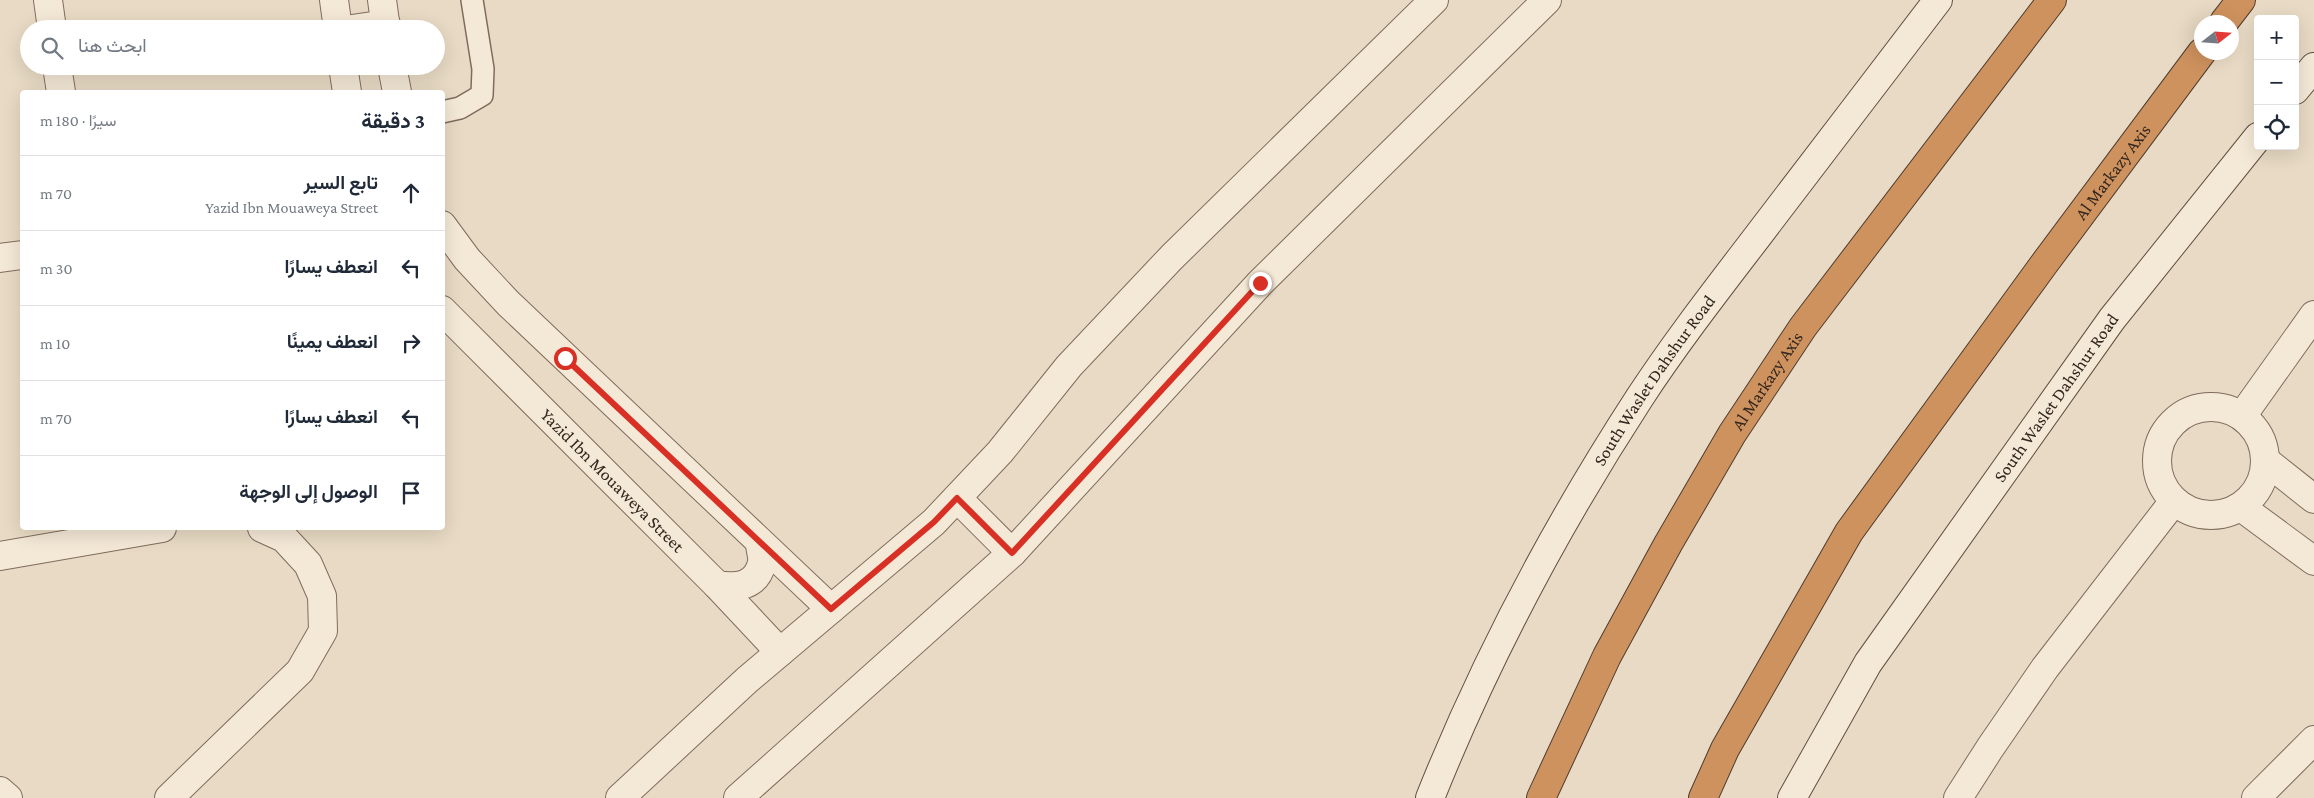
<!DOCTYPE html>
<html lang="ar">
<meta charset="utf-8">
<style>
:root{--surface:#fff;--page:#f6f6f7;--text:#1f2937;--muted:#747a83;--line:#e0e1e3}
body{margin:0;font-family:"Crimson Pro",Vazirmatn,serif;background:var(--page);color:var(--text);direction:rtl}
.controls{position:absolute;right:15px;top:15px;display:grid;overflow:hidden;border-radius:5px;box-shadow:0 5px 20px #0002}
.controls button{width:45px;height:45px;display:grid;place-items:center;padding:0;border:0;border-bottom:1px solid var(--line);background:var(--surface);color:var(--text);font:25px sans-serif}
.compass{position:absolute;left:2194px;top:15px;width:45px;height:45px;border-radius:50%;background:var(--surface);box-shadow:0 5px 20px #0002;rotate:73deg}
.stop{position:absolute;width:15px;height:15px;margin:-11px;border:4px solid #d93025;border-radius:50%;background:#fff}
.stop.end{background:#d93025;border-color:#fff;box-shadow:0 1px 5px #0008}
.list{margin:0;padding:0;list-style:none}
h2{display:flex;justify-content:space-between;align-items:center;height:65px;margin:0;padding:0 20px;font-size:21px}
h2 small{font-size:16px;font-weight:400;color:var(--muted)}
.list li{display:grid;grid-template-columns:32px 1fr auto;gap:15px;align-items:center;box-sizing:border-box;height:75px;padding:0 20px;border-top:1px solid var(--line)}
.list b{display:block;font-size:19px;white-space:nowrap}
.list p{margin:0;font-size:16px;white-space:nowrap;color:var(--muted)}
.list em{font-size:16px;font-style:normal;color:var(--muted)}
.icon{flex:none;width:28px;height:28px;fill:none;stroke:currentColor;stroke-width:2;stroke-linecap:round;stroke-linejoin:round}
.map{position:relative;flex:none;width:2314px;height:798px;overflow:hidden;direction:ltr}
.search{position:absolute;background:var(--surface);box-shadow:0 5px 20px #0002;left:20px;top:20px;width:425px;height:55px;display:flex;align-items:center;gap:12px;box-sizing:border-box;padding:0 18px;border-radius:28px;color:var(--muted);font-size:19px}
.panel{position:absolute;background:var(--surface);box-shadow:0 5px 20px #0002;left:20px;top:90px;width:425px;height:440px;border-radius:5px;direction:rtl}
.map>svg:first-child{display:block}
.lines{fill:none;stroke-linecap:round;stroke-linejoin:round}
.lane-casing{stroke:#806c5d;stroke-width:24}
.street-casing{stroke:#806c5d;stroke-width:30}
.secondary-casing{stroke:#624e40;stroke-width:30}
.highway-casing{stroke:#4f3c30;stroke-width:30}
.lane{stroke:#f4e8d6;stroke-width:21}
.street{stroke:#f4e8d6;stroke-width:28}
.secondary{stroke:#f4e8d6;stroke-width:28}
.highway{stroke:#ce925e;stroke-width:28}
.route{stroke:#d93025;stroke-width:6}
.labels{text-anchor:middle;stroke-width:4;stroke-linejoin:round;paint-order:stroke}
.street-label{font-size:18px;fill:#32261f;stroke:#f0e5d2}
</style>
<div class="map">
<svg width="2314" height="798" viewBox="0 0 2314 798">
<rect width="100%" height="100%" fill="#e8dac4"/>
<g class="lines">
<g class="lane-casing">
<path id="lane" d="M 442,112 L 460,108 L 482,95 L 483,69 L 472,0"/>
</g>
<g class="street-casing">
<g id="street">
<path d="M 48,0 L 52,29"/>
<path d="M 334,0 L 338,29"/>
<path d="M 382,0 L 386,29"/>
<path d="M 352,29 L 386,24"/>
<path d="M 57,66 L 61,92"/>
<path d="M 343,66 L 347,92"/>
<path d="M 392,66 L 397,92"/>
<path d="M 442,225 L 467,259 L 508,303 L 831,609"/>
<path d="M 0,258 L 22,255"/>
<path id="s1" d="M 442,310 L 717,585 L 780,652"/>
<circle cx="2211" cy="461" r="54"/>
<path d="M 2242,416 L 2314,315"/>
<path d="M 2266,461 L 2314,499"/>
<path d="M 957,498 L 1012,553"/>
<path d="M 2241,507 L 2314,561"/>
<path d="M 0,556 L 162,528"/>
<path d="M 717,585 C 737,588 756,587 762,563 C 763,557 760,549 760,543"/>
<path d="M 0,791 L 8,798"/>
<path d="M 169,798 L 300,671 L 323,631 L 322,596 L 308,564 L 284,538 L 262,528"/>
<path d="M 620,798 L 747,680 L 934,522 L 1000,452 L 1069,366 L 1172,257 L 1434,0"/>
<path d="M 738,798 L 1012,553 L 1260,283 L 1547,0"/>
<path d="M 1958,798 L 1990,748 L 2045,668 L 2174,501"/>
<path d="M 2256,798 L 2314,740"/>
</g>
</g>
<g class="secondary-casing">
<g id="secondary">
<path d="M 2295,90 L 2314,67"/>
<path id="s2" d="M 1430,798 C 1486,658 1558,523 1640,397 C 1680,336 1726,278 1770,220 C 1826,147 1882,73 1938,0"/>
<path id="s3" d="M 1792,798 L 1868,663 L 2112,319 L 2258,137"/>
</g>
</g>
<g class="highway-casing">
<g id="highway">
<path d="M 2224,22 L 2241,0"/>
<path id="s4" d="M 1541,798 L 1607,656 L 1668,544 L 1732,434 L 1803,327 L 2052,0"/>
<path id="s5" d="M 1703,798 L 1725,749 L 1849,532 L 2044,264 L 2202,52"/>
</g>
</g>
<use href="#lane" class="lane"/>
<use href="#street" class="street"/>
<use href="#secondary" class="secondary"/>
<use href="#highway" class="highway"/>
</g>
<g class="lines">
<path class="route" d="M 565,358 L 831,609 L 934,522 L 957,498 L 1012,553 L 1260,283"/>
</g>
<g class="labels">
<g class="street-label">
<text dy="6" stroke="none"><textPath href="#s5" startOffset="750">Al Markazy Axis</textPath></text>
<text dy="6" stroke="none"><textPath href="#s2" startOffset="475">South Waslet Dahshur Road</textPath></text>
<text dy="6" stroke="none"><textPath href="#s4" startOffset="475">Al Markazy Axis</textPath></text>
<text dy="6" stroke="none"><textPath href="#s3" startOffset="480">South Waslet Dahshur Road</textPath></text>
<text dy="6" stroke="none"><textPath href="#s1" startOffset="241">Yazid Ibn Mouaweya Street</textPath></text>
</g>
</g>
</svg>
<div class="controls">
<button>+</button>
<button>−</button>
<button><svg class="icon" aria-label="locate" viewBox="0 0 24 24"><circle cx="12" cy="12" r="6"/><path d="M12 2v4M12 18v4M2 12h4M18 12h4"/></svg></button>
</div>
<svg class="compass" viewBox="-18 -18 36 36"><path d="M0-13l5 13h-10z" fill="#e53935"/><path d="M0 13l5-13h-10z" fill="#747a83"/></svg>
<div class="stop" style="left:565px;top:358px"></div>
<div class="stop end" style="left:1260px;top:283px"></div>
<div class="search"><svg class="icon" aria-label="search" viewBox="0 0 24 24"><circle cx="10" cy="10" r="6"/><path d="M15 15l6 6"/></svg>ابحث هنا</div>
<section class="panel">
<h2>3 دقيقة<small>سيرًا · 180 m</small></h2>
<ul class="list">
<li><svg class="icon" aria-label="ahead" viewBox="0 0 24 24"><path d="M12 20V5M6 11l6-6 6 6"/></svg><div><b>تابع السير</b><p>Yazid Ibn Mouaweya Street</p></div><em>70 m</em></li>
<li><svg class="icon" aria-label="left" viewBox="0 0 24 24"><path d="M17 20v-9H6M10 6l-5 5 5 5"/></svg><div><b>انعطف يسارًا</b></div><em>30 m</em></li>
<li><svg class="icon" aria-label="right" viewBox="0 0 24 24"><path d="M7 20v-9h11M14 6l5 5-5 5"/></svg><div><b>انعطف يمينًا</b></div><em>10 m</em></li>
<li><svg class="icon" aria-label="left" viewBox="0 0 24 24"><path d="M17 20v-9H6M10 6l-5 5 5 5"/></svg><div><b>انعطف يسارًا</b></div><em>70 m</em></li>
<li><svg class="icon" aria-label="arrive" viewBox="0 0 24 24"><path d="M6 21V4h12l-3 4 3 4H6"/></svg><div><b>الوصول إلى الوجهة</b></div></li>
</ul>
</section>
</div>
